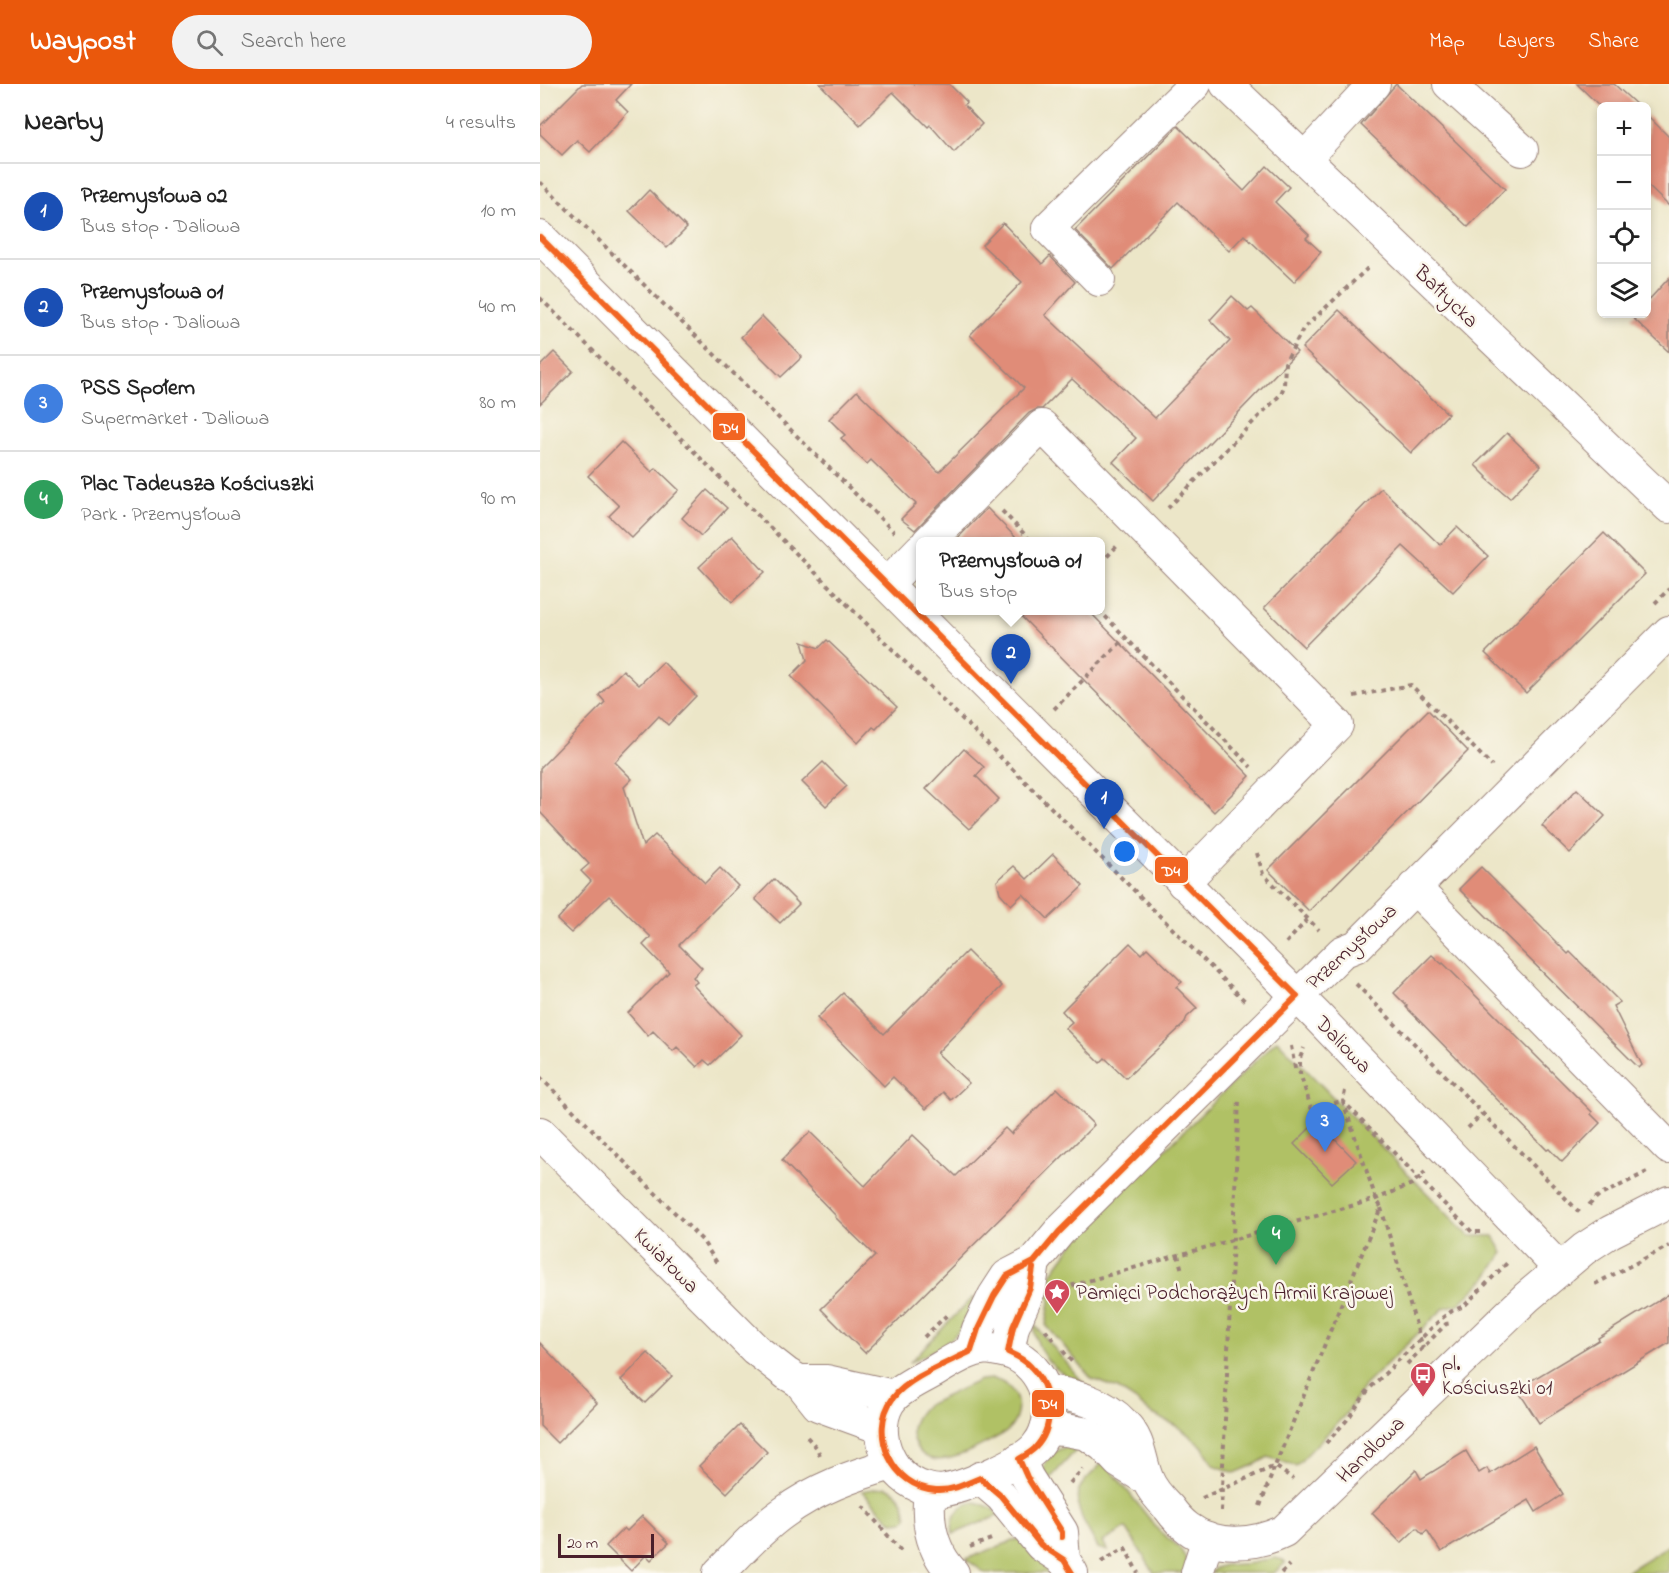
<!DOCTYPE html>
<meta charset="utf-8">
<style>
:root{--surface:#fff;--page:#f2f2f2;--text:#222;--muted:#767676;--line:#e0e0e0;--accent:#ea580c}
body{margin:0;font-family:"Indie Flower",sans-serif;background:var(--page);color:var(--text)}
.controls{position:absolute;right:18px;top:18px;display:grid;overflow:hidden;border-radius:9px;box-shadow:0 3px 9px #0003}
.controls button{width:54px;height:54px;display:grid;place-items:center;padding:0;border:0;border-bottom:2px solid var(--line);background:var(--surface);color:var(--text);font:30px sans-serif}
.scale{position:absolute;left:18px;bottom:15px;width:96px;box-sizing:border-box;padding-left:6px;border:3px solid #4a1f2b;border-top:0;font-size:16px;line-height:21px;white-space:nowrap;color:#4a1f2b;-webkit-text-stroke:4px #fbf7ec;paint-order:stroke}
.you{position:absolute;left:585px;top:768px;width:21px;height:21px;margin:-15px;border:4px solid #fff;border-radius:50%;background:#1a73e8;box-shadow:0 0 0 9px #1a73e833}
.badge{display:grid;place-items:center;width:39px;height:39px;border-radius:50%;background:var(--accent);color:#fff;font-size:20px;font-weight:700}
.pin{position:absolute;translate:-50% -50px;filter:drop-shadow(0 2px 3px #0008)}
.pin::after{content:'';position:absolute;top:32px;width:21px;height:18px;background:inherit;clip-path:polygon(0 0,100% 0,50% 100%)}
.popup{position:absolute;left:376px;top:453px;width:189px;height:78px;box-sizing:border-box;display:grid;place-content:center;border-radius:9px;background:var(--surface);filter:drop-shadow(0 2px 4px #0005);font-size:20px;white-space:nowrap;color:var(--muted)}
.popup b{font-size:22px;color:var(--text)}
.popup::after{content:'';position:absolute;left:50%;top:100%;margin-left:-12px;border:12px solid transparent;border-top-color:var(--surface)}
.list{margin:0;padding:0;list-style:none}
h2{display:flex;justify-content:space-between;align-items:center;height:78px;margin:0;padding:0 24px;font-size:26px}
h2 small{font-size:20px;font-weight:400;color:var(--muted)}
.list li{display:grid;grid-template-columns:39px 1fr auto;gap:18px;align-items:center;box-sizing:border-box;height:96px;padding:0 24px;border-top:2px solid var(--line)}
.list b{display:block;font-size:22px;white-space:nowrap}
.list p{margin:0;font-size:20px;white-space:nowrap;color:var(--muted)}
.list em{font-size:20px;font-style:normal;color:var(--muted)}
.icon{flex:none;width:33px;height:33px;fill:none;stroke:currentColor;stroke-width:2;stroke-linecap:round;stroke-linejoin:round}
.map{position:relative;flex:none;width:1129px;height:1489px;overflow:hidden}
header{display:flex;align-items:center;gap:36px;box-sizing:border-box;height:84px;padding:0 30px;background:var(--accent);color:#fff}
header strong{font-size:28px}
nav{display:flex;gap:33px;margin-inline-start:auto;font-size:21px}
.search{width:420px;height:54px;background:var(--page);display:flex;align-items:center;gap:15px;box-sizing:border-box;padding:0 21px;border-radius:33px;color:var(--muted);font-size:22px}
main{display:flex}
aside{flex:1;background:var(--surface)}
.map>svg:first-child{display:block}
.green{fill:#b0c165;stroke:#7d7048;stroke-width:1.5}
.building{fill:#e08c78}
.lines{fill:none;stroke-linecap:round;stroke-linejoin:round}
.minor-casing{stroke:#9b827a;stroke-width:34}
.path{stroke:#9b827a;stroke-width:4;stroke-dasharray:4.5 4.5;stroke-linecap:butt}
.minor{stroke:#fff;stroke-width:32}
.bus-1-casing{stroke:#fbf7ec;stroke-width:10}
.bus-1{stroke:#f26522;stroke-width:6}
.labels{text-anchor:middle;stroke-width:5;stroke-linejoin:round;paint-order:stroke}
.street-label{font-size:21px;fill:#4a1f2b;stroke:#fbf7ec}
.poi-label{font-size:21px;fill:#4a1f2b;stroke:#fbf7ec;text-anchor:start}
.line-badge{stroke:#fbf7ec;stroke-width:2}
.badge-label{font-size:16px;text-anchor:middle;font-weight:bold;fill:#fff}
</style>
<header>
<strong>Waypost</strong>
<div class="search"><svg class="icon" aria-label="search" viewBox="0 0 24 24"><circle cx="10" cy="10" r="6"/><path d="M15 15l6 6"/></svg>Search here</div>
<nav><a>Map</a><a>Layers</a><a>Share</a></nav>
</header>
<main>
<aside>
<h2>Nearby<small>4 results</small></h2>
<ul class="list">
<li><span class="badge" style="background:#1a4fb4">1</span><div><b>Przemysłowa 02</b><p>Bus stop · Daliowa</p></div><em>10 m</em></li>
<li><span class="badge" style="background:#1a4fb4">2</span><div><b>Przemysłowa 01</b><p>Bus stop · Daliowa</p></div><em>40 m</em></li>
<li><span class="badge" style="background:#3f7fe0">3</span><div><b>PSS Społem</b><p>Supermarket · Daliowa</p></div><em>80 m</em></li>
<li><span class="badge" style="background:#2e9e5b">4</span><div><b>Plac Tadeusza Kościuszki</b><p>Park · Przemysłowa</p></div><em>90 m</em></li>
</ul>
</aside>
<div class="map">
<svg width="1129" height="1489" viewBox="0 0 1129 1489">
<rect width="100%" height="100%" fill="#fbf7ec"/>
<filter id="ink" filterUnits="userSpaceOnUse"><feTurbulence type="fractalNoise" baseFrequency=".0167" numOctaves="2"/><feDisplacementMap in="SourceGraphic" scale="12" xChannelSelector="R" yChannelSelector="G"/><feConvolveMatrix kernelMatrix="1 2 1 2 8 2 1 2 1" color-interpolation-filters="sRGB"/></filter>
<filter id="wash" filterUnits="userSpaceOnUse"><feTurbulence type="fractalNoise" baseFrequency=".008" numOctaves="4" result="noise"/><feDisplacementMap in="SourceGraphic" scale="24" xChannelSelector="R" yChannelSelector="G"/><feGaussianBlur stdDeviation="1.35" result="paint"/><feColorMatrix in="noise" values="0 0 0 0 0 0 0 0 0 0 0 0 0 0 0 0 0 1.4 0 .05"/><feComposite in="paint" operator="in"/></filter>
<g filter="url(#wash)">
<rect width="100%" height="100%" fill="#ece6c8"/>
<g class="green">
<path d="M 737,956 L 929,1152 L 954,1152 L 963,1169 L 946,1194 L 919,1220 L 904,1224 L 824,1302 L 806,1330 L 756,1382 L 728,1373 L 716,1380 L 695,1389 L 674,1381 L 662,1362 L 640,1344 L 609,1328 L 595,1316 L 578,1305 L 552,1295 L 506,1241 L 510,1218 L 506,1197 L 533,1160 L 574,1115 Z"/>
<path d="M 433,1213 L 440,1218 C 416,1254 411,1260 370,1278 Z"/>
<path d="M 494,1240 L 544,1300 C 517,1291 495,1270 494,1240 Z"/>
<path d="M 453,1295 C 480,1301 486,1332 465,1349 C 440,1361 387,1399 373,1355 C 369,1342 376,1331 385,1322 L 440,1296 Z"/>
<path d="M 532,1362 L 539,1363 L 506,1399 C 497,1379 513,1364 532,1362 Z"/>
<path d="M 564,1377 L 619,1447 L 639,1463 L 645,1473 L 648,1483 L 646,1489 L 614,1489 L 586,1444 L 563,1458 L 568,1467 L 558,1464 C 550,1448 529,1420 541,1402 C 547,1393 557,1385 564,1377 Z"/>
<path d="M 346,1403 C 360,1408 365,1419 367,1434 L 364,1437 L 352,1438 L 322,1407 Z"/>
<path d="M 436,1418 L 452,1424 L 460,1431 L 413,1450 C 410,1433 419,1419 436,1418 Z"/>
<path d="M 483,1453 L 510,1489 L 445,1489 L 426,1475 Z"/>
<path d="M 1129,1461 L 1129,1489 L 1084,1489 Z"/>
<path d="M 735,1474 L 743,1476 L 745,1479 L 734,1489 L 670,1489 C 680,1477 697,1482 711,1479 C 719,1478 727,1475 735,1474 Z"/>
</g>
<g id="blocks">
<g class="building">
<path d="M 42,0 L 91,0 L 76,16 L 88,28 L 50,68 L 37,56 L 22,71 L 0,50 L 0,42 Z"/>
<path d="M 280,0 L 409,0 L 427,18 L 424,21 L 442,40 L 414,68 L 390,41 L 388,43 L 353,8 L 320,41 Z"/>
<path d="M 856,0 L 965,105 L 928,143 L 821,41 Z"/>
<path d="M 1037,0 L 1074,0 L 1098,22 L 1062,24 Z"/>
<path d="M 1107,31 L 1129,53 L 1129,122 L 1107,101 Z"/>
<path d="M 638,42 L 704,107 L 727,82 L 749,103 L 735,118 L 769,151 L 766,154 L 781,168 L 754,198 L 704,151 L 689,167 L 638,118 L 573,185 L 535,146 Z"/>
<path d="M 109,106 L 147,144 L 127,164 L 89,127 Z"/>
<path d="M 463,139 L 502,180 L 510,172 L 535,198 L 505,231 L 615,334 L 690,257 L 670,236 L 692,212 L 708,227 L 712,224 L 757,268 L 613,417 L 573,378 L 596,354 L 532,295 L 502,325 L 497,325 L 489,329 L 375,446 L 361,435 L 376,420 L 331,376 L 327,380 L 313,367 L 301,354 L 305,351 L 289,335 L 317,307 L 399,388 L 484,304 L 430,251 L 482,198 L 442,161 Z"/>
<path d="M 1129,194 L 1129,268 L 1092,233 L 1095,230 L 1107,230 L 1107,218 Z"/>
<path d="M 799,226 L 908,330 L 871,369 L 762,264 Z"/>
<path d="M 222,232 L 262,273 L 241,293 L 201,253 Z"/>
<path d="M 14,268 L 33,287 L 0,320 L 0,282 Z"/>
<path d="M 967,349 L 1001,382 L 970,414 L 946,394 L 947,393 L 935,381 Z"/>
<path d="M 81,358 L 112,388 L 116,384 L 139,406 L 92,454 L 69,432 L 79,422 L 48,392 Z"/>
<path d="M 841,404 L 900,461 L 917,443 L 948,472 L 913,508 L 863,462 L 764,563 L 724,524 Z"/>
<path d="M 167,406 L 187,424 L 161,452 L 142,434 Z"/>
<path d="M 447,424 L 480,458 L 414,458 Z"/>
<path d="M 1064,449 L 1105,490 L 986,609 L 945,569 Z"/>
<path d="M 192,452 L 225,488 L 192,518 L 159,483 Z"/>
<path d="M 475,526 L 548,526 L 710,692 L 674,728 Z"/>
<path d="M 287,556 L 357,623 L 336,645 L 333,643 L 318,659 L 251,592 L 267,576 L 262,558 L 279,564 Z"/>
<path d="M 123,578 L 156,612 L 128,641 L 119,632 L 75,678 L 92,695 L 84,703 L 103,762 L 115,751 L 165,799 L 180,784 L 198,802 L 139,861 L 162,884 L 153,893 L 157,898 L 153,901 L 201,951 L 170,981 L 164,976 L 157,983 L 137,963 L 133,967 L 113,947 L 108,952 L 88,929 L 129,888 L 103,861 L 111,853 L 69,812 L 31,849 L 17,836 L 51,797 L 41,787 L 49,780 L 0,728 L 0,684 L 65,618 L 59,611 L 83,586 L 99,601 Z"/>
<path d="M 888,626 L 928,667 L 769,827 L 728,786 Z"/>
<path d="M 424,665 L 444,683 L 436,692 L 459,715 L 429,745 L 386,705 Z"/>
<path d="M 283,678 L 307,702 L 286,722 L 262,698 Z"/>
<path d="M 1037,705 L 1065,732 L 1030,769 L 1002,742 Z"/>
<path d="M 513,770 L 543,802 L 508,835 L 483,810 L 471,821 L 460,809 L 457,797 L 474,782 L 487,795 Z"/>
<path d="M 941,783 L 1028,870 L 1030,868 L 1080,918 L 1073,922 L 1102,981 L 1099,984 L 919,805 Z"/>
<path d="M 234,795 L 259,820 L 240,839 L 215,815 Z"/>
<path d="M 590,859 L 601,870 L 607,864 L 642,898 L 636,903 L 657,924 L 647,933 L 644,940 L 586,994 L 565,974 L 560,979 L 525,944 L 532,938 L 522,927 Z"/>
<path d="M 427,867 L 462,902 L 397,969 L 429,999 L 411,1016 L 403,1008 L 386,1025 L 353,993 L 344,1002 L 277,934 L 303,909 L 344,950 Z"/>
<path d="M 892,871 L 902,880 L 903,879 L 1052,1028 L 1051,1030 L 1060,1039 L 1022,1078 L 1009,1065 L 1007,1066 L 866,923 L 867,922 L 854,909 Z"/>
<path d="M 517,1004 L 554,1041 L 325,1269 L 281,1225 L 335,1172 L 295,1133 L 296,1132 L 242,1076 L 270,1048 L 325,1102 L 373,1051 L 416,1092 L 465,1044 L 471,1050 Z"/>
<path d="M 777,1037 L 816,1077 L 792,1099 L 754,1060 Z"/>
<path d="M 1129,1210 L 1129,1259 L 999,1339 L 977,1305 L 1059,1256 L 1058,1254 Z"/>
<path d="M 0,1259 L 57,1319 L 17,1359 L 0,1342 Z"/>
<path d="M 108,1269 L 132,1292 L 105,1319 L 81,1296 Z"/>
<path d="M 200,1341 L 227,1368 L 187,1409 L 159,1382 Z"/>
<path d="M 994,1362 L 1023,1410 L 996,1428 L 989,1416 L 901,1468 L 887,1446 L 883,1450 L 877,1444 L 861,1459 L 832,1429 L 876,1386 L 881,1395 L 926,1367 L 939,1389 L 947,1384 L 950,1390 Z"/>
<path d="M 102,1432 L 129,1459 L 111,1476 L 106,1471 L 91,1487 L 66,1462 L 84,1444 L 87,1447 Z"/>
</g>
</g>
</g>
<g filter="url(#ink)">
<use href="#blocks" fill-opacity="0" stroke="#9b827a" stroke-width="1.5"/>
<g class="lines">
<g class="minor-casing">
<g id="minor">
<path d="M 686,0 L 1129,423"/>
<path d="M 909,0 L 982,66"/>
<path d="M 764,75 L 834,0"/>
<path d="M 0,153 L 777,932 L 1019,1184"/>
<path d="M 559,196 L 508,144 L 655,0"/>
<path d="M 388,458 L 502,342 L 797,641 L 643,799"/>
<path d="M 347,500 L 381,465"/>
<path d="M 874,803 L 1129,1064"/>
<path d="M 0,1049 L 215,1265 L 247,1290 L 259,1297 L 278,1321 L 341,1344"/>
<path d="M 446,1264 C 457,1266 468,1267 477,1272 C 508,1289 520,1335 496,1363 C 482,1379 427,1402 406,1406 C 399,1408 391,1406 384,1404 C 368,1399 355,1387 348,1372 C 339,1353 339,1328 354,1312 C 365,1302 380,1295 393,1288 C 410,1278 427,1266 446,1264 Z"/>
<path d="M 431,1267 L 438,1245 L 454,1212 L 467,1192 L 494,1178 L 519,1148 L 802,868 L 817,862 L 1129,548"/>
<path d="M 468,1268 L 473,1243 L 490,1204 L 494,1178"/>
<path d="M 259,1297 L 287,1297 L 354,1312"/>
<path d="M 505,1306 C 535,1312 563,1317 584,1340 C 601,1357 599,1374 607,1394 C 611,1405 621,1416 629,1424 C 634,1431 641,1439 648,1444 C 675,1465 716,1461 744,1447 L 987,1213 L 1044,1165 L 1070,1148 L 1129,1118"/>
<path d="M 506,1345 L 526,1346 L 547,1350 L 564,1362 L 579,1378 L 607,1395"/>
<path d="M 479,1375 L 487,1393 L 522,1448 L 524,1476 L 532,1489"/>
<path d="M 440,1394 L 461,1412 L 501,1461 L 524,1476"/>
<path d="M 390,1406 C 386,1437 391,1466 413,1489"/>
<path d="M 179,1489 C 200,1468 219,1446 243,1429 C 275,1405 314,1391 352,1380"/>
<path d="M 657,1489 L 668,1454"/>
</g>
</g>
<g class="path">
<path d="M 0,98 L 354,448"/>
<path d="M 0,214 L 707,919"/>
<path d="M 628,424 L 741,310 L 744,302 L 745,279 L 763,245 L 830,182"/>
<path d="M 462,427 L 492,458"/>
<path d="M 561,479 L 577,462"/>
<path d="M 1115,519 L 1129,505"/>
<path d="M 559,526 L 711,683"/>
<path d="M 814,612 L 871,601 L 952,682"/>
<path d="M 514,625 L 585,554"/>
<path d="M 717,769 L 723,790 L 779,846"/>
<path d="M 746,859 L 768,835"/>
<path d="M 816,900 L 1041,1130"/>
<path d="M 751,962 L 755,984 L 760,989 L 760,974 L 764,964"/>
<path d="M 0,993 L 162,1156 L 177,1179"/>
<path d="M 805,1007 L 803,1017 L 932,1148 L 940,1148"/>
<path d="M 928,1044 L 942,1030"/>
<path d="M 1049,1121 L 1057,1113 L 1107,1088"/>
<path d="M 841,1124 L 883,1264"/>
<path d="M 638,1171 L 642,1187"/>
<path d="M 1055,1200 L 1129,1162"/>
<path d="M 523,1204 L 836,1115 L 872,1100 L 885,1088"/>
<path d="M 505,1246 L 516,1259"/>
<path d="M 384,1253 L 409,1229"/>
<path d="M 523,1267 L 533,1279"/>
<path d="M 867,1280 L 906,1240 L 912,1239"/>
<path d="M 267,1353 L 277,1364 L 281,1374"/>
<path d="M 786,1359 L 807,1336 L 829,1305 L 902,1234 L 912,1227 L 924,1222 L 969,1177"/>
<path d="M 530,1399 L 543,1385"/>
<path d="M 662,1414 L 735,1382 L 841,1123 L 836,1115 L 803,1017 L 771,1024 L 760,989"/>
<path d="M 323,1422 L 361,1467"/>
<path d="M 720,1422 L 735,1382 L 753,1395"/>
<path d="M 681,1427 L 699,1015"/>
<path d="M 430,1463 L 454,1454"/>
<path d="M 561,1478 L 585,1464 L 598,1489"/>
<path d="M 741,1489 L 749,1481"/>
</g>
<use href="#minor" class="minor"/>
<g class="bus-1-casing">
<g id="bus-1">
<path d="M 0,153 L 757,912"/>
<path d="M 493,1184 L 490,1204 L 473,1243 L 468,1268 C 477,1272 485,1276 491,1283 C 512,1304 516,1342 495,1364 C 490,1369 484,1372 479,1375 L 487,1393 L 522,1448 L 522,1453"/>
<path d="M 532,1489 L 524,1476 L 501,1461 L 461,1412 L 440,1394 C 426,1400 412,1407 396,1406 C 353,1404 327,1349 353,1314 C 369,1293 408,1279 431,1267 L 438,1245 L 454,1212 L 467,1192 L 494,1178 L 519,1148 L 757,912"/>
</g>
</g>
<use href="#bus-1" class="bus-1"/>
</g>
</g>
<defs>
<g id="sight-pin" transform="scale(1.35)"><path d="M0 17L-7.5 6A9.5 9.5 0 1 1 7.5 6Z" fill="#d1495b" stroke="#fbf7ec"/><path d="M0-6L1.8-2.2L6-1.7L2.9 1.2L3.7 5.4L0 3.3L-3.7 5.4L-2.9 1.2L-6-1.7L-1.8-2.2Z" fill="#fff"/></g>
<g id="bus-pin" transform="scale(1.35)"><path d="M0 17L-7.5 6A9.5 9.5 0 1 1 7.5 6Z" fill="#d1495b" stroke="#fbf7ec"/><path d="M-5-6H5V4H4V6H2V4H-2V6H-4V4H-5ZM-3.5-4V0h7V-4ZM-3.5 1.2v1.5H-2V1.2ZM2 1.2v1.5H3.5V1.2Z" fill="#fff"/></g>
</defs>
<g fill-rule="evenodd">
<use href="#sight-pin" x="517" y="1208"/>
<use href="#bus-pin" x="883" y="1291"/>
</g>
<g class="labels">
<g class="street-label">
<text transform="translate(907 212) rotate(44)" y="7">Bałtycka</text>
<text transform="translate(811 862) rotate(-43)" y="7">Przemysłowa</text>
<text transform="translate(804 960) rotate(46)" y="7">Daliowa</text>
<text transform="translate(127 1176) rotate(45)" y="7">Kwiatowa</text>
<text transform="translate(830 1365) rotate(-44)" y="7">Handlowa</text>
</g>
<g class="poi-label">
<text x="536" y="1215">Pamięci Podchorążych Armii Krajowej</text>
<text x="902" y="1286">pl.<tspan x="902" dy="24">Kościuszki 01</tspan></text>
</g>
</g>
<g class="line-badge">
<rect x="172" y="328" width="34" height="29" rx="6" fill="#f26522"/>
<rect x="614" y="772" width="35" height="28" rx="6" fill="#f26522"/>
<rect x="491" y="1305" width="34" height="29" rx="6" fill="#f26522"/>
</g>
<g class="badge-label">
<text x="189" y="349">D4</text>
<text x="631" y="792">D4</text>
<text x="508" y="1325">D4</text>
</g>
</svg>
<div class="controls">
<button>+</button>
<button>−</button>
<button><svg class="icon" aria-label="locate" viewBox="0 0 24 24"><circle cx="12" cy="12" r="6"/><path d="M12 2v4M12 18v4M2 12h4M18 12h4"/></svg></button>
<button><svg class="icon" aria-label="layers" viewBox="0 0 24 24"><path d="M12 4l9 5-9 5-9-5zM3 14l9 5 9-5"/></svg></button>
</div>
<div class="scale">20 m</div>
<div class="you"></div>
<div class="pin badge" style="left:564px;top:745px;background:#1a4fb4">1</div>
<div class="pin badge" style="left:471px;top:600px;background:#1a4fb4">2</div>
<div class="popup"><b>Przemysłowa 01</b>Bus stop</div>
<div class="pin badge" style="left:785px;top:1068px;background:#3f7fe0">3</div>
<div class="pin badge" style="left:736px;top:1181px;background:#2e9e5b">4</div>
</div>
</main>
